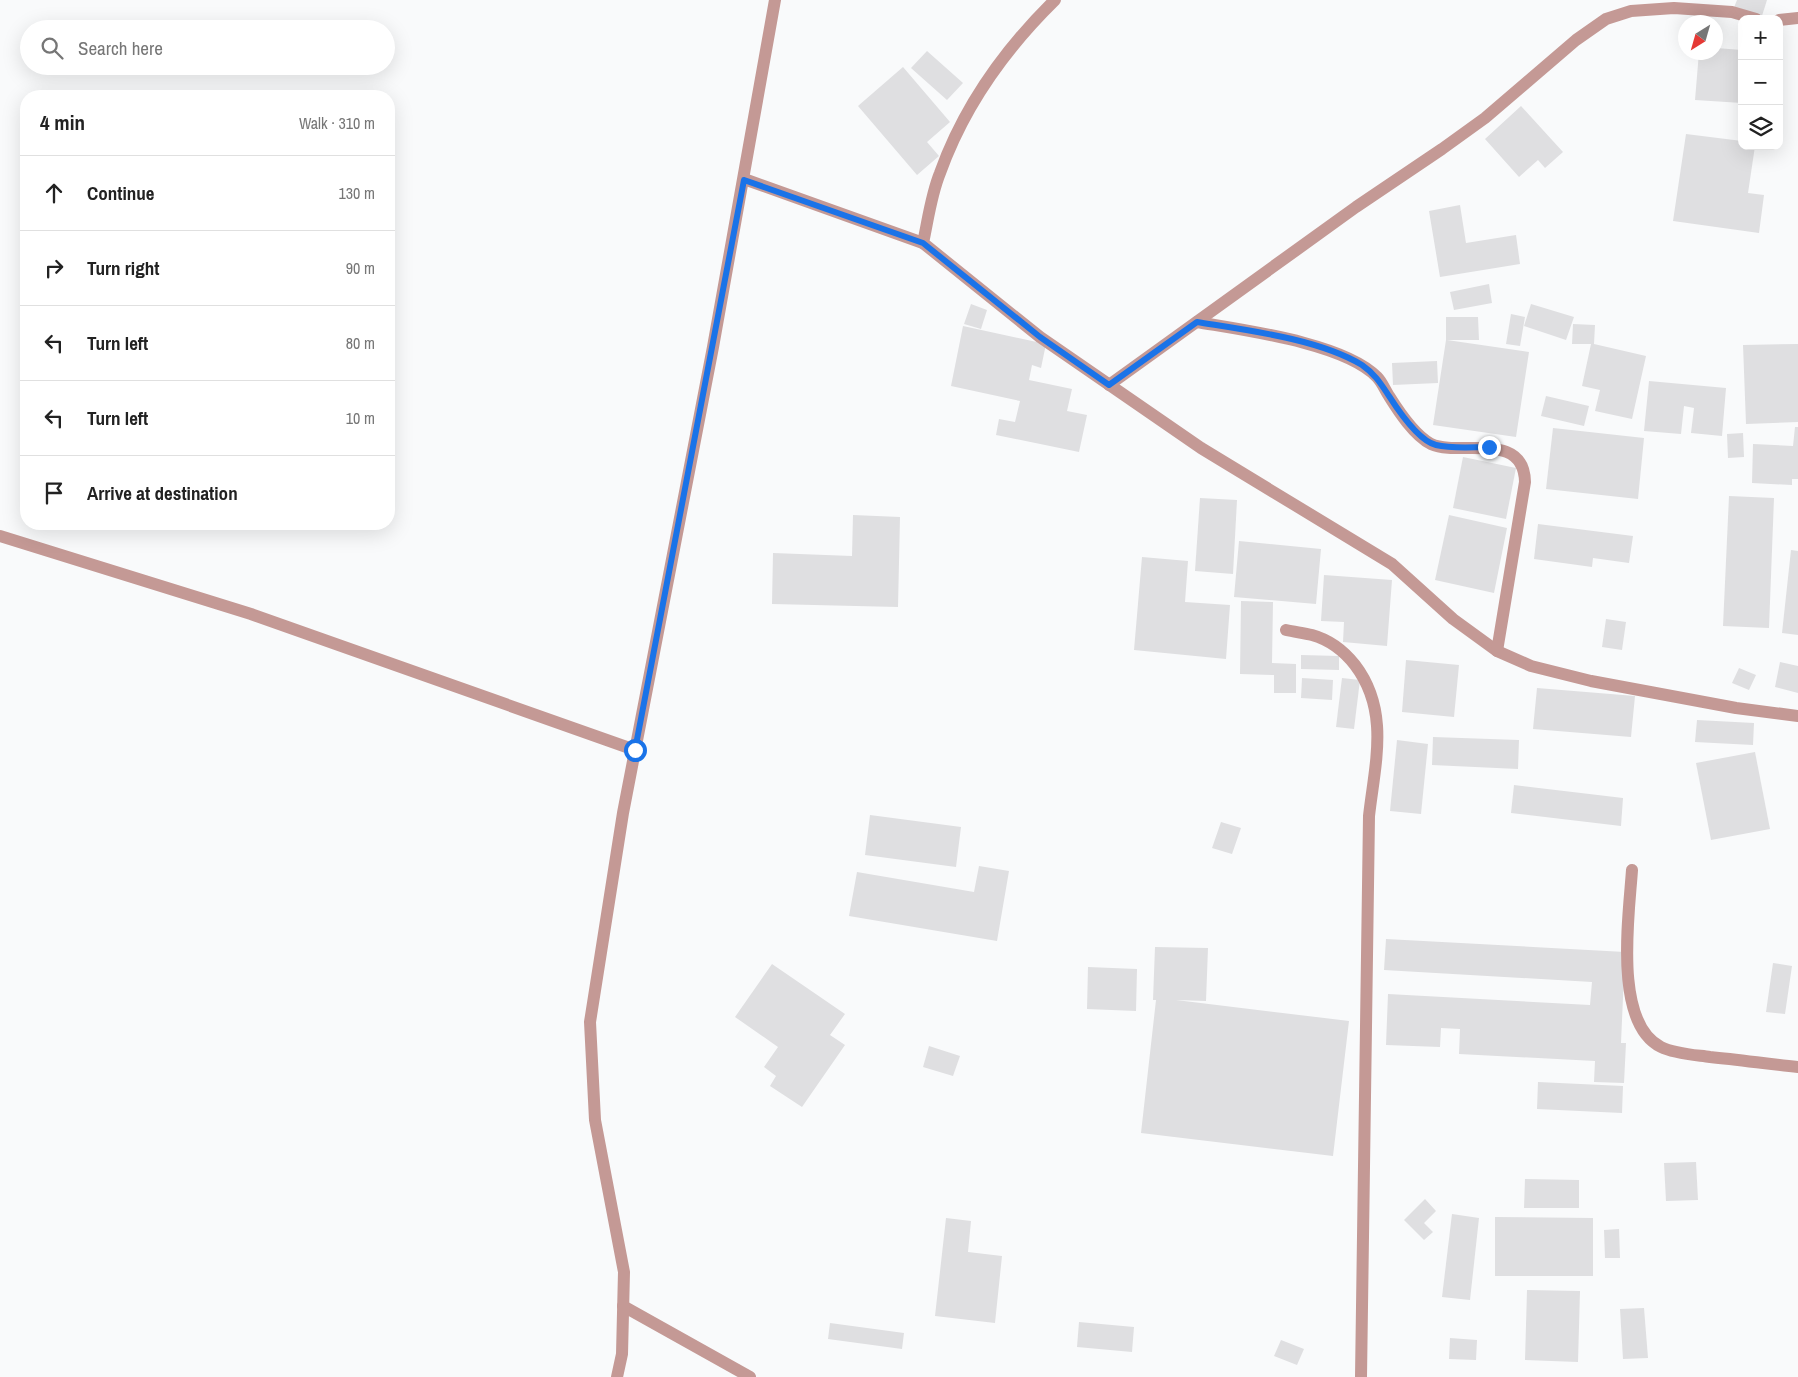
<!DOCTYPE html>
<meta charset="utf-8">
<style>
:root{--surface:#fff;--page:#f2f2f2;--text:#222;--muted:#767676;--line:#e0e0e0}
body{margin:0;font-family:"Archivo Narrow",sans-serif;background:var(--page);color:var(--text)}
.controls{position:absolute;right:15px;top:15px;display:grid;overflow:hidden;border-radius:10px;box-shadow:0 5px 20px #0002}
.controls button{width:45px;height:45px;display:grid;place-items:center;padding:0;border:0;border-bottom:1px solid var(--line);background:var(--surface);color:var(--text);font:25px sans-serif}
.compass{position:absolute;left:1678px;top:15px;width:45px;height:45px;border-radius:50%;background:var(--surface);box-shadow:0 5px 20px #0002;rotate:217deg}
.stop{position:absolute;width:15px;height:15px;margin:-11px;border:4px solid #1a73e8;border-radius:50%;background:#fff}
.stop.end{background:#1a73e8;border-color:#fff;box-shadow:0 1px 5px #0008}
.list{margin:0;padding:0;list-style:none}
h2{display:flex;justify-content:space-between;align-items:center;height:65px;margin:0;padding:0 20px;font-size:21px}
h2 small{font-size:16px;font-weight:400;color:var(--muted)}
.list li{display:grid;grid-template-columns:32px 1fr auto;gap:15px;align-items:center;box-sizing:border-box;height:75px;padding:0 20px;border-top:1px solid var(--line)}
.list b{display:block;font-size:19px;white-space:nowrap}
.list em{font-size:16px;font-style:normal;color:var(--muted)}
.icon{flex:none;width:28px;height:28px;fill:none;stroke:currentColor;stroke-width:2;stroke-linecap:round;stroke-linejoin:round}
.map{position:relative;flex:none;width:1798px;height:1377px;overflow:hidden}
.search{position:absolute;background:var(--surface);box-shadow:0 5px 20px #0002;left:20px;top:20px;width:375px;height:55px;display:flex;align-items:center;gap:12px;box-sizing:border-box;padding:0 18px;border-radius:28px;color:var(--muted);font-size:19px}
.panel{position:absolute;background:var(--surface);box-shadow:0 5px 20px #0002;left:20px;top:90px;width:375px;height:440px;border-radius:20px}
.map>svg:first-child{display:block}
.building{fill:#dfdfe1}
.lines{fill:none;stroke-linecap:round;stroke-linejoin:round}
.street{stroke:#c49995;stroke-width:12}
.route{stroke:#1a73e8;stroke-width:6}
</style>
<div class="map">
<svg width="1798" height="1377" viewBox="0 0 1798 1377">
<rect width="100%" height="100%" fill="#f9fafb"/>
<g class="building">
<path d="M 1737,0 L 1767,0 L 1761,19 L 1733,10 Z"/>
<path d="M 1716,48 L 1742,50 L 1742,103 L 1695,100 L 1699,52 L 1716,52 Z"/>
<path d="M 927,51 L 963,83 L 947,100 L 911,68 Z"/>
<path d="M 903,67 L 950,122 L 927,142 L 939,156 L 917,175 L 858,106 Z"/>
<path d="M 1521,106 L 1563,152 L 1545,168 L 1538,160 L 1519,177 L 1485,139 Z"/>
<path d="M 1686,134 L 1742,141 L 1742,146 L 1755,146 L 1748,193 L 1764,195 L 1759,233 L 1673,221 Z"/>
<path d="M 1460,205 L 1466,243 L 1516,235 L 1520,264 L 1440,277 L 1429,211 Z"/>
<path d="M 1489,284 L 1492,303 L 1454,310 L 1450,292 Z"/>
<path d="M 971,304 L 987,310 L 981,329 L 964,324 Z"/>
<path d="M 1531,304 L 1574,317 L 1566,340 L 1524,326 Z"/>
<path d="M 1511,314 L 1525,317 L 1520,346 L 1506,344 Z"/>
<path d="M 1446,317 L 1478,317 L 1479,340 L 1447,340 L 1529,352 L 1516,437 L 1433,425 L 1446,340 Z"/>
<path d="M 1573,324 L 1595,325 L 1594,344 L 1646,356 L 1632,419 L 1595,411 L 1600,390 L 1582,386 L 1591,344 L 1572,344 Z"/>
<path d="M 963,326 L 1046,344 L 1041,368 L 1032,365 L 1029,380 L 1072,389 L 1067,411 L 1087,415 L 1079,452 L 996,435 L 999,419 L 1015,422 L 1020,401 L 951,386 Z"/>
<path d="M 1798,344 L 1798,422 L 1746,424 L 1743,345 Z"/>
<path d="M 1437,361 L 1438,383 L 1393,385 L 1392,363 Z"/>
<path d="M 1649,381 L 1726,388 L 1722,436 L 1691,433 L 1694,408 L 1684,406 L 1681,434 L 1644,431 Z"/>
<path d="M 1546,396 L 1589,406 L 1584,426 L 1541,416 Z"/>
<path d="M 1795,427 L 1798,427 L 1798,479 L 1792,479 L 1792,485 L 1752,483 L 1753,444 L 1793,446 Z"/>
<path d="M 1553,428 L 1644,438 L 1638,499 L 1546,489 Z"/>
<path d="M 1743,433 L 1744,457 L 1728,458 L 1727,434 Z"/>
<path d="M 1463,457 L 1516,468 L 1506,519 L 1453,508 Z"/>
<path d="M 1729,496 L 1774,498 L 1769,628 L 1723,626 Z"/>
<path d="M 1200,498 L 1237,500 L 1233,574 L 1195,571 Z"/>
<path d="M 853,515 L 900,517 L 898,607 L 772,604 L 773,553 L 852,556 Z"/>
<path d="M 1449,515 L 1507,528 L 1494,593 L 1435,580 Z"/>
<path d="M 1538,524 L 1633,536 L 1629,563 L 1593,558 L 1592,567 L 1534,559 Z"/>
<path d="M 1239,541 L 1321,549 L 1316,604 L 1234,597 Z"/>
<path d="M 1791,550 L 1798,551 L 1798,635 L 1782,633 Z"/>
<path d="M 1142,557 L 1188,561 L 1185,602 L 1230,605 L 1226,659 L 1134,650 Z"/>
<path d="M 1324,575 L 1392,580 L 1387,646 L 1343,642 L 1344,622 L 1321,621 Z"/>
<path d="M 1241,601 L 1273,602 L 1272,663 L 1296,664 L 1296,693 L 1274,693 L 1274,675 L 1240,674 Z"/>
<path d="M 1606,619 L 1626,622 L 1622,650 L 1602,647 Z"/>
<path d="M 1301,655 L 1339,656 L 1339,670 L 1301,669 Z"/>
<path d="M 1406,660 L 1459,665 L 1454,717 L 1402,712 Z"/>
<path d="M 1780,662 L 1798,666 L 1798,693 L 1775,687 Z"/>
<path d="M 1739,668 L 1756,675 L 1749,690 L 1732,683 Z"/>
<path d="M 1302,678 L 1333,680 L 1332,700 L 1301,698 Z"/>
<path d="M 1342,678 L 1360,680 L 1354,729 L 1336,727 Z"/>
<path d="M 1537,688 L 1635,696 L 1631,737 L 1533,729 Z"/>
<path d="M 1697,720 L 1754,723 L 1753,745 L 1695,742 Z"/>
<path d="M 1433,737 L 1519,740 L 1518,769 L 1432,765 Z"/>
<path d="M 1397,740 L 1428,744 L 1421,814 L 1390,811 Z"/>
<path d="M 1755,752 L 1770,829 L 1711,840 L 1696,763 Z"/>
<path d="M 1514,785 L 1623,798 L 1621,826 L 1511,813 Z"/>
<path d="M 870,815 L 961,827 L 956,867 L 865,855 Z"/>
<path d="M 1221,822 L 1241,828 L 1232,854 L 1212,848 Z"/>
<path d="M 979,866 L 1009,871 L 997,941 L 849,916 L 857,872 L 974,892 Z"/>
<path d="M 1386,939 L 1625,952 L 1621,1043 L 1626,1043 L 1624,1083 L 1594,1082 L 1595,1061 L 1459,1054 L 1460,1029 L 1441,1028 L 1440,1047 L 1386,1045 L 1388,994 L 1590,1005 L 1592,982 L 1384,970 Z"/>
<path d="M 1155,947 L 1208,948 L 1206,1001 L 1176,1000 L 1349,1021 L 1333,1156 L 1141,1133 L 1156,1000 L 1153,1000 Z"/>
<path d="M 1773,963 L 1792,966 L 1785,1014 L 1766,1012 Z"/>
<path d="M 772,964 L 845,1014 L 830,1035 L 845,1045 L 802,1107 L 770,1086 L 776,1076 L 764,1067 L 778,1047 L 735,1017 Z"/>
<path d="M 1088,967 L 1137,969 L 1136,1011 L 1087,1009 Z"/>
<path d="M 929,1046 L 960,1056 L 953,1076 L 923,1067 Z"/>
<path d="M 1538,1082 L 1623,1086 L 1622,1113 L 1537,1109 Z"/>
<path d="M 1696,1162 L 1698,1200 L 1666,1201 L 1664,1163 Z"/>
<path d="M 1525,1179 L 1579,1180 L 1579,1208 L 1524,1208 Z"/>
<path d="M 1425,1199 L 1436,1211 L 1424,1223 L 1433,1232 L 1424,1240 L 1404,1220 Z"/>
<path d="M 1452,1214 L 1479,1218 L 1470,1300 L 1442,1297 Z"/>
<path d="M 1495,1217 L 1593,1218 L 1593,1276 L 1495,1276 Z"/>
<path d="M 946,1218 L 971,1221 L 968,1252 L 1002,1256 L 995,1323 L 935,1316 Z"/>
<path d="M 1619,1229 L 1620,1258 L 1605,1258 L 1604,1230 Z"/>
<path d="M 1527,1290 L 1580,1291 L 1578,1362 L 1525,1360 Z"/>
<path d="M 1644,1308 L 1648,1358 L 1623,1359 L 1620,1309 Z"/>
<path d="M 1079,1322 L 1134,1327 L 1132,1352 L 1077,1347 Z"/>
<path d="M 830,1323 L 904,1333 L 902,1349 L 828,1339 Z"/>
<path d="M 1450,1338 L 1477,1340 L 1476,1360 L 1449,1359 Z"/>
<path d="M 1281,1340 L 1304,1349 L 1297,1365 L 1274,1356 Z"/>
</g>
<g class="lines">
<g class="street">
<path d="M 1055,0 C 1004,50 964,106 940,173 C 931,195 928,220 923,243 L 1040,337 L 1201,448 L 1392,564 L 1453,619 L 1497,651 L 1531,666 L 1591,681 L 1736,708 L 1798,716"/>
<path d="M 1779,20 L 1798,18"/>
<path d="M 744,179 L 923,243"/>
<path d="M 1197,322 C 1243,330 1344,343 1377,377 C 1382,382 1385,390 1389,396 C 1399,412 1414,435 1431,444 C 1460,457 1524,430 1525,482 L 1497,651"/>
<path d="M 1109,385 L 1356,207 L 1442,149 L 1485,118 L 1576,40 L 1606,19 L 1631,11 L 1674,8 L 1732,12 L 1756,19"/>
<path d="M 0,536 L 251,614 L 635,750"/>
<path d="M 1286,630 C 1295,632 1304,633 1312,635 C 1330,640 1344,651 1355,665 C 1390,711 1375,763 1369,816 L 1361,1377"/>
<path d="M 1632,870 C 1629,915 1613,1023 1661,1047 C 1675,1054 1696,1055 1710,1057 C 1740,1060 1769,1064 1798,1067"/>
<path d="M 623,1306 L 750,1377"/>
<path d="M 617,1377 L 622,1354 L 624,1272 L 595,1120 L 590,1022 L 623,813 L 713,347 L 775,0"/>
</g>
</g>
<g class="lines">
<path class="route" d="M 635,750 L 744,180 L 923,243 L 1040,337 L 1109,385 L 1197,322 C 1246,330 1319,339 1362,365 C 1375,374 1381,384 1389,396 C 1398,410 1419,441 1436,445 C 1452,449 1472,447 1489,447"/>
</g>
</svg>
<div class="controls">
<button>+</button>
<button>−</button>
<button><svg class="icon" aria-label="layers" viewBox="0 0 24 24"><path d="M12 4l9 5-9 5-9-5zM3 14l9 5 9-5"/></svg></button>
</div>
<svg class="compass" viewBox="-18 -18 36 36"><path d="M0-13l5 13h-10z" fill="#e53935"/><path d="M0 13l5-13h-10z" fill="#767676"/></svg>
<div class="stop" style="left:635px;top:750px"></div>
<div class="stop end" style="left:1489px;top:447px"></div>
<div class="search"><svg class="icon" aria-label="search" viewBox="0 0 24 24"><circle cx="10" cy="10" r="6"/><path d="M15 15l6 6"/></svg>Search here</div>
<section class="panel">
<h2>4 min<small>Walk · 310 m</small></h2>
<ul class="list">
<li><svg class="icon" aria-label="ahead" viewBox="0 0 24 24"><path d="M12 20V5M6 11l6-6 6 6"/></svg><div><b>Continue</b></div><em>130 m</em></li>
<li><svg class="icon" aria-label="right" viewBox="0 0 24 24"><path d="M7 20v-9h11M14 6l5 5-5 5"/></svg><div><b>Turn right</b></div><em>90 m</em></li>
<li><svg class="icon" aria-label="left" viewBox="0 0 24 24"><path d="M17 20v-9H6M10 6l-5 5 5 5"/></svg><div><b>Turn left</b></div><em>80 m</em></li>
<li><svg class="icon" aria-label="left" viewBox="0 0 24 24"><path d="M17 20v-9H6M10 6l-5 5 5 5"/></svg><div><b>Turn left</b></div><em>10 m</em></li>
<li><svg class="icon" aria-label="arrive" viewBox="0 0 24 24"><path d="M6 21V4h12l-3 4 3 4H6"/></svg><div><b>Arrive at destination</b></div></li>
</ul>
</section>
</div>
